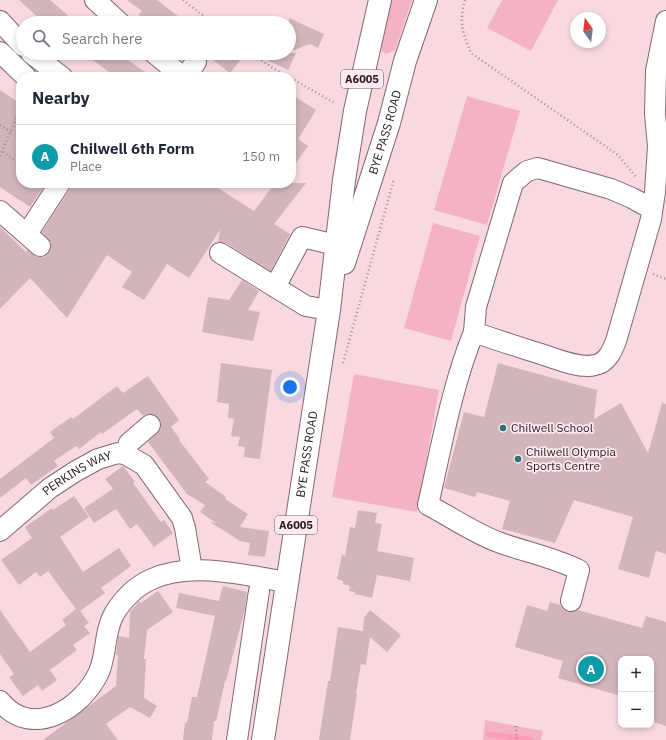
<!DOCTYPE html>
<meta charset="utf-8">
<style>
:root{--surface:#fff;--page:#f6f6f7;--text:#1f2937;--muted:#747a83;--line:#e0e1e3;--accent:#2563eb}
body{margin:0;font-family:"IBM Plex Sans",sans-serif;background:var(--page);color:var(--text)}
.controls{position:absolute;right:12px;bottom:12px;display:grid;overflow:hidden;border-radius:8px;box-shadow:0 2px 6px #0003}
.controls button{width:36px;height:36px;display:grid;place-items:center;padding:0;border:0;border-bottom:1px solid var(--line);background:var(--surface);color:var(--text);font:20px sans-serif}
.compass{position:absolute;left:570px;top:12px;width:36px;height:36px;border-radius:50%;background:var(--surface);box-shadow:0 2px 6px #0003;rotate:346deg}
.you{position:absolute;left:290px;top:387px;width:14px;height:14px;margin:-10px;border:3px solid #fff;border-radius:50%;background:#1a73e8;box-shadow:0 0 0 6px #1a73e833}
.badge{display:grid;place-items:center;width:26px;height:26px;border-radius:50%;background:var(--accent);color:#fff;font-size:13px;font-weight:700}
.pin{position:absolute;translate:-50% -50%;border:2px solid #fff;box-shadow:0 1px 4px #0006}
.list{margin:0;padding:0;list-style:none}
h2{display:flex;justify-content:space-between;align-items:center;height:52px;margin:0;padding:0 16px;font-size:17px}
h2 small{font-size:13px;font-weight:400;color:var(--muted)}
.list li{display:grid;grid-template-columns:26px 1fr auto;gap:12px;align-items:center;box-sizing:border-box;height:64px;padding:0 16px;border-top:1px solid var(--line)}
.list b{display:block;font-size:15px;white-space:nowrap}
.list p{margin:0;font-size:13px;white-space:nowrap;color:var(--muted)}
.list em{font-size:13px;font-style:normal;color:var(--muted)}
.icon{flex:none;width:22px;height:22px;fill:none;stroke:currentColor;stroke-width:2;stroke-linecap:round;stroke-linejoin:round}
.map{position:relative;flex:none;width:666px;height:740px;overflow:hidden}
.search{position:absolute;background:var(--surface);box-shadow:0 2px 6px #0003;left:16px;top:16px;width:280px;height:44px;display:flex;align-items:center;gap:10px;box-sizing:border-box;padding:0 14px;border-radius:22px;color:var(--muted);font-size:15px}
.panel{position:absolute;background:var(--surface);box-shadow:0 2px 6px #0003;left:16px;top:72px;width:280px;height:116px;border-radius:16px}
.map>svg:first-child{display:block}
.green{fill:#f3b3c3}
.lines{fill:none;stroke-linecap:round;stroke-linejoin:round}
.stream{stroke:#fd9cb7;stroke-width:5.5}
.building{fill:#d2b5bb}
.minor-casing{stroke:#82686e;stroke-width:22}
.major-casing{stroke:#82686e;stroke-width:24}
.path{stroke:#a28c91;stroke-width:2.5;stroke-dasharray:1 3;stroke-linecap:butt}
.minor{stroke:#fff;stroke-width:20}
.major{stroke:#fff;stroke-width:22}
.poi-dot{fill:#2a7471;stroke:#fdeaee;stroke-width:1.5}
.labels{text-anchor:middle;stroke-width:3.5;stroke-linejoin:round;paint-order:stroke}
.shield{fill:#fdeaee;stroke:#675a5d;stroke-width:1}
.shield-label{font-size:11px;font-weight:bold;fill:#271c1f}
.street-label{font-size:12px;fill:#271c1f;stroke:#fdeaee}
.poi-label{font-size:12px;fill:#271c1f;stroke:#fdeaee;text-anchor:start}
</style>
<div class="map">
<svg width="666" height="740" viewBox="0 0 666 740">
<rect width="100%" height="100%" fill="#f8d9e0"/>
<g class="green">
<path d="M 390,0 L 412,0 L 395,50 L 386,54 L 378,48 Z"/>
<path d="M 502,0 L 558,0 L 531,51 L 487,28 Z"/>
<path d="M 467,96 L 520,111 L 487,225 L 434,210 Z"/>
<path d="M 433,223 L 480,236 L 451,341 L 404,328 Z"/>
<path d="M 354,374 L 439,390 L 417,512 L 332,497 Z"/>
<path d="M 485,720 L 543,731 L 541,740 L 483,740 Z"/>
</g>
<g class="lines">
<path class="stream" d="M 489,734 L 530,740"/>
</g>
<g class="building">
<path d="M 19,0 L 50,0 L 77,23 L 44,23 Z"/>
<path d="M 127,0 L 157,0 L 187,23 L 133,23 L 142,11 Z"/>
<path d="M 289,18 L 324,34 L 318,48 L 310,44 L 289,52 Z"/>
<path d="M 83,53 L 118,53 L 152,77 L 116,77 Z"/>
<path d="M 204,53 L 246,53 L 230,73 Z"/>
<path d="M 253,53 L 296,53 L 288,70 Z"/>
<path d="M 0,90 L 21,104 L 21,183 L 46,183 L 30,207 L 0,187 Z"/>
<path d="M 291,94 L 316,110 L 298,139 L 308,146 L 291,170 Z"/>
<path d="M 71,183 L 210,183 L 254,211 L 275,183 L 306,183 L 274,224 L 290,234 L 271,271 L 226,243 L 218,242 L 220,230 L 189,278 L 167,264 L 144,300 L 122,287 L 132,272 L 107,255 L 67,318 L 30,278 L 0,309 L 0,227 L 26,252 L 27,250 L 37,257 L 44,257 L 49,253 L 51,249 L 51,243 L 42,232 L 70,189 Z"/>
<path d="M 242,280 L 259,291 L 248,310 L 260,312 L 253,341 L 202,332 L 208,297 L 229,300 Z"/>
<path d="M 221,363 L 272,370 L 260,459 L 244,457 L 245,447 L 238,446 L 240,437 L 231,436 L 234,419 L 228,418 L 229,404 L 217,402 Z"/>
<path d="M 498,363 L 597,390 L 594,419 L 621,403 L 648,453 L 662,403 L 666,404 L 666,554 L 656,551 L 649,578 L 618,569 L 633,517 L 574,500 L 555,543 L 502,529 L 510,501 L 477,492 L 475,497 L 444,488 L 464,412 L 484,417 Z"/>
<path d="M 148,376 L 179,420 L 171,427 L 180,439 L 179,440 L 209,479 L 205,482 L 226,497 L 225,499 L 248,514 L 240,527 L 269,531 L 265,557 L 248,555 L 250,543 L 240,541 L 210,522 L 216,523 L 200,512 L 205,505 L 187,494 L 148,442 L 161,429 L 161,423 L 159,418 L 153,414 L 148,414 L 143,416 L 137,409 L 102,434 L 101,432 L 79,449 L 76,446 L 54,461 L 58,466 L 31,485 L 26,478 L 0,498 L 0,479 L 54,438 L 50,432 L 71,417 L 73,419 L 117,386 L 123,393 Z"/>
<path d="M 123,466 L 135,482 L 133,483 L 161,522 L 164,520 L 173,533 L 154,547 L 137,524 L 130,529 L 116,509 L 94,523 L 84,508 L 113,489 L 105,479 Z"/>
<path d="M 74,496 L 89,517 L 60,537 L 83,572 L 119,548 L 131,566 L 101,588 L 105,593 L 80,611 L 89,623 L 84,626 L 90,633 L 73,645 L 77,650 L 50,670 L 57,680 L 42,691 L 38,685 L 23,696 L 9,677 L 14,674 L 0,654 L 0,610 L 30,652 L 66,625 L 62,620 L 76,609 L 48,571 L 40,577 L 36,572 L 19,585 L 1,560 L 32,538 L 25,527 L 52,508 L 53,510 Z"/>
<path d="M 358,510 L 377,513 L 375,523 L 382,524 L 377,551 L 414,558 L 410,581 L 377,575 L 372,598 L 355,594 L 355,592 L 349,591 L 350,586 L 343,584 L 343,581 L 337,579 L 342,555 L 345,556 L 350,527 L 355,528 Z"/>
<path d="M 223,586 L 247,592 L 245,609 L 226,681 L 225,681 L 216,721 L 214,721 L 212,740 L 183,740 L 185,722 L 187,723 L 192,697 L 197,697 L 215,616 L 176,608 L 179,593 L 219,601 Z"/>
<path d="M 158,591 L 173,612 L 147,630 L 144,659 L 146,659 L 144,698 L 157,706 L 150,718 L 130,707 L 106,724 L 118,740 L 43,740 L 116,686 L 118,655 L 116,655 L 118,636 L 129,638 L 130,612 L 139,601 L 141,603 Z"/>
<path d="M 550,602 L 560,605 L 563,609 L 568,612 L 574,612 L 578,610 L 642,628 L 646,616 L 666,622 L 666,726 L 651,721 L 651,659 L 621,659 L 621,696 L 558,678 L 563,661 L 515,647 L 527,605 L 547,611 Z"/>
<path d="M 370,610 L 401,635 L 387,652 L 370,637 L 366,665 L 361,664 L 356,693 L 357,694 L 350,740 L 319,740 L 328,681 L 330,681 L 338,627 L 363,631 L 364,618 Z"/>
</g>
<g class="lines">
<g class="minor-casing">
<g id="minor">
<path d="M 95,0 L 120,23"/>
<path d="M 0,21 L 23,46"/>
<path d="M 0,52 L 26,77"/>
<path d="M 31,53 L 62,77"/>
<path d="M 154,53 L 183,77"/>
<path d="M 185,77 L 196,62"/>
<path d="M 652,209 L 632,198 L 611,189 L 538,168 L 527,171 L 513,183 L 476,307 L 474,332 C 496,340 519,347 541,354 C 556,359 580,369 595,365 C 607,363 612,351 616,341 L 651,219 L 655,192 L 658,146 L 655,114 L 656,71 L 666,21"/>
<path d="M 0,211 L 40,246"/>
<path d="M 27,234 L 60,183"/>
<path d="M 220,253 L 306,306 L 329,310"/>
<path d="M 275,287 L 302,237 L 336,245"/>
<path d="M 474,332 C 452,385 441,449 428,505 C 451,517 474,533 498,542 C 525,552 553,557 579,570 L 571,601"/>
<path d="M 125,454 L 129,443 L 150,425"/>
<path id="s1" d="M 0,531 L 50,488 L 76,471 L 98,459 L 118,453 L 125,454 L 144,465 L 182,518 L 185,528 L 192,570"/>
<path d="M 0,701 C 32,740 82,709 99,672 C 107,653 104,632 114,614 C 123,599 136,586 152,579 C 191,561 245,575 286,582"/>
<path d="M 237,740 L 259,591"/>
</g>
</g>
<g class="major-casing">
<g id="major">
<path id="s2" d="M 344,263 L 389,123 L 405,61 L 426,0"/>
<path id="s3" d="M 263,740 L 329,310 L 344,180 L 355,111 L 380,0"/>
</g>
</g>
<g class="path">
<path d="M 183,0 L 213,23"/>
<path d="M 465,0 C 459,22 462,32 471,53 L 618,155 L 636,177"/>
<path d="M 252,53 L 271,67 L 289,77"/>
<path d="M 291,78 L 336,104"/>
<path d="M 0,125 L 11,132"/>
<path d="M 3,152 L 21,165"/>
<path d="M 0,156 L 16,119 L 21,112"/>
<path d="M 653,274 L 666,279"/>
<path d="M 343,363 L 394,179"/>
<path d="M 516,726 L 517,740"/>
</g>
<use href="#minor" class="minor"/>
<use href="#major" class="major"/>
</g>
<g class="poi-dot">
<circle cx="503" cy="428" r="4"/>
<circle cx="518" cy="459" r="4"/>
</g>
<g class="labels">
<g class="shield">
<rect x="341" y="70" width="42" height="18" rx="3"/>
<rect x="275" y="516" width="42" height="18" rx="3"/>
</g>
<g class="shield-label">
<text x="362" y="83">A6005</text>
<text x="296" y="529">A6005</text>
</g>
<g class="street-label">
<text dy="4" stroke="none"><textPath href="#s2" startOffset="137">BYE PASS ROAD</textPath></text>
<text dy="4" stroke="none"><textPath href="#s3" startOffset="289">BYE PASS ROAD</textPath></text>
<text dy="4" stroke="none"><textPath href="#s1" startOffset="97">PERKINS WAY</textPath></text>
</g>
<g class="poi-label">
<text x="511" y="432">Chilwell School</text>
<text x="526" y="456">Chilwell Olympia<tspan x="526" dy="14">Sports Centre</tspan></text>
</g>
</g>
</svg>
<div class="controls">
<button>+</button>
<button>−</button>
</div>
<svg class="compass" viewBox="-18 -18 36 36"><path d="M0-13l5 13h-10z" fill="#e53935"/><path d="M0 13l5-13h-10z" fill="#747a83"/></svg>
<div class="you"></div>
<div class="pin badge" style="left:591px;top:669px;background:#0f9aa8">A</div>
<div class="search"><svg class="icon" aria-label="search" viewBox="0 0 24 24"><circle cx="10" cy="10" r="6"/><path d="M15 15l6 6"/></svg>Search here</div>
<section class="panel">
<h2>Nearby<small></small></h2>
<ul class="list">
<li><span class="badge" style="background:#0f9aa8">A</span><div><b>Chilwell 6th Form</b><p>Place</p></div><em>150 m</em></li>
</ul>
</section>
</div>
